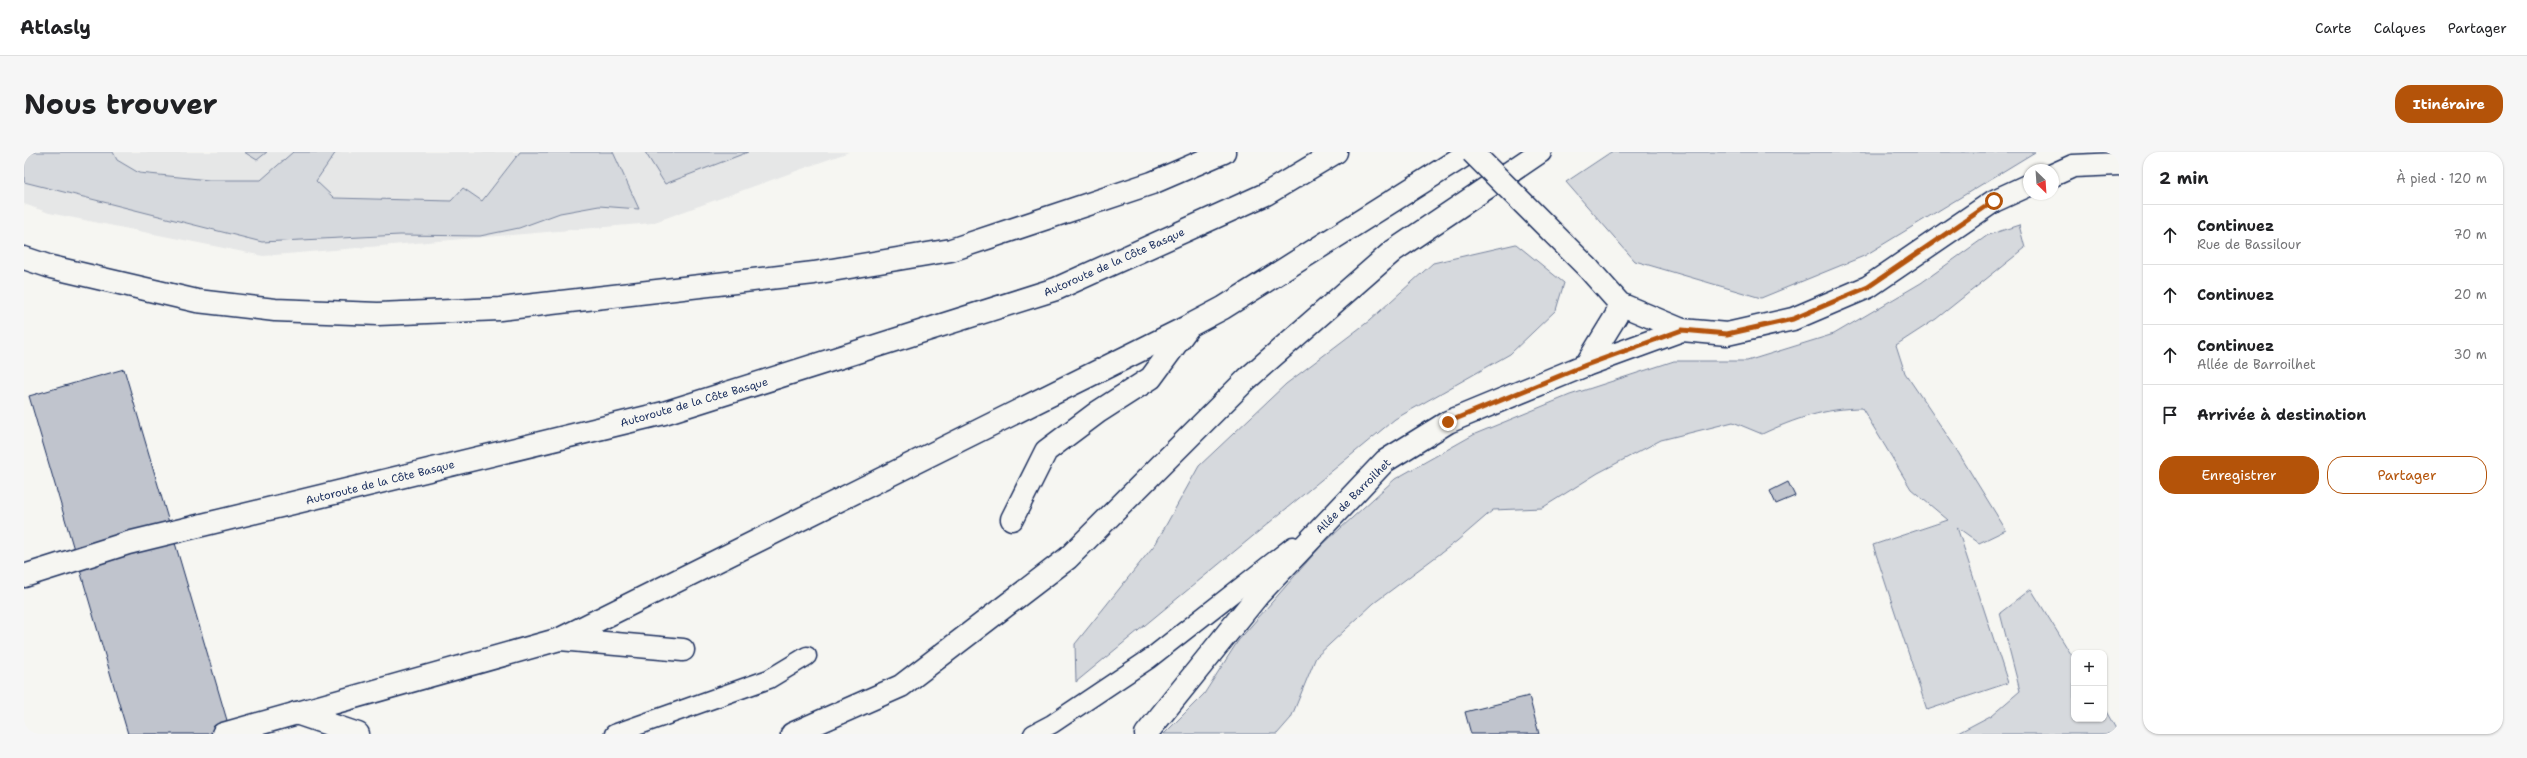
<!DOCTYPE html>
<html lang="fr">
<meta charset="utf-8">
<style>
:root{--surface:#fff;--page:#f6f6f6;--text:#202124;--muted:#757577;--line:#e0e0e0;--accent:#b45309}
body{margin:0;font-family:"Shantell Sans",sans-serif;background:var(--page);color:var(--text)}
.controls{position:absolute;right:12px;bottom:12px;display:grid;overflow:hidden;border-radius:8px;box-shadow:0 1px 3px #0004}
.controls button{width:36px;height:36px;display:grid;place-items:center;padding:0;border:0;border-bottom:1px solid var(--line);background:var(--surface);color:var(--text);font:20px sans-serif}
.compass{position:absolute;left:1999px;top:12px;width:36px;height:36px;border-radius:50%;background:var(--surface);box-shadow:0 1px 3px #0004;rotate:155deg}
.stop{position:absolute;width:12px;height:12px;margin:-9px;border:3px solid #b45309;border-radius:50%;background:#fff}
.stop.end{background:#b45309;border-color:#fff;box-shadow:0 1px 4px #0008}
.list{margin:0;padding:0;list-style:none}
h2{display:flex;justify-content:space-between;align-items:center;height:52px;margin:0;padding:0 16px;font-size:17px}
h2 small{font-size:13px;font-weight:400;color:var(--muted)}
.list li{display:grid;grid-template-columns:26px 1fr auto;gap:12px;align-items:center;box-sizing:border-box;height:60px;padding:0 16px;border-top:1px solid var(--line)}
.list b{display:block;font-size:15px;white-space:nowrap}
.list p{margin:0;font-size:13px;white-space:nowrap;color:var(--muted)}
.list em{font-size:13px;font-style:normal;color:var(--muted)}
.actions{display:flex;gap:8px;padding:12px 16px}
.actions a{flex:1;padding:9px 0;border:1px solid var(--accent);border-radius:16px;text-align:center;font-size:14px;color:var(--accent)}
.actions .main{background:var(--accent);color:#fff}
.icon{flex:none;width:22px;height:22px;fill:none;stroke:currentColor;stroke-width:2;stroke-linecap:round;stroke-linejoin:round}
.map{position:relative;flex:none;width:2095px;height:582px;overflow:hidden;border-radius:16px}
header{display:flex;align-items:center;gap:24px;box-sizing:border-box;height:56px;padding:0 20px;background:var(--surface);border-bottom:1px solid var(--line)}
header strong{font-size:19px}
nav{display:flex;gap:22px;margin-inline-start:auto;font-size:14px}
.intro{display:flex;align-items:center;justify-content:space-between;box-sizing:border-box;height:96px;padding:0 24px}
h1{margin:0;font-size:28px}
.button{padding:10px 18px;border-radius:16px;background:var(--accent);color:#fff;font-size:14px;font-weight:700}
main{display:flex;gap:24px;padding:0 24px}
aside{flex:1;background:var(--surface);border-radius:16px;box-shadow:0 1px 3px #0004}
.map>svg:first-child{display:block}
.built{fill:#e6e7e7}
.green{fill:#d6d9dd;stroke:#78849e}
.building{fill:#c0c4cd;stroke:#1b2f5e}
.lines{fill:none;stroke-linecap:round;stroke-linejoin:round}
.lane-casing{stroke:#1b2f5e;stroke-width:21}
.secondary-casing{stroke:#1b2f5e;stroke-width:25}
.highway-casing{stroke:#1b2f5e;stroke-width:25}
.lane{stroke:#f6f6f2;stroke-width:18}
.secondary{stroke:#f6f6f2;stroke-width:22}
.highway{stroke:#f6f6f2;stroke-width:22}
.secondary-bridge-casing{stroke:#1b2f5e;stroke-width:25;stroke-linecap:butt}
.secondary-bridge{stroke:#f6f6f2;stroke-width:22}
.route{stroke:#b45309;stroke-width:5}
.labels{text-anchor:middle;stroke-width:3;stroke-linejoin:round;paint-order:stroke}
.street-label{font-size:11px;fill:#1b2f5e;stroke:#f6f6f2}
</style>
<header>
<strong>Atlasly</strong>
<nav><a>Carte</a><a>Calques</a><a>Partager</a></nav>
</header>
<div class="intro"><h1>Nous trouver</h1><a class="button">Itinéraire</a></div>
<main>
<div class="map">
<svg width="2095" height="582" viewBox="0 0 2095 582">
<rect width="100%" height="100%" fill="#f6f6f2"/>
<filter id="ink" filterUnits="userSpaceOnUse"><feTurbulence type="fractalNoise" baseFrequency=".025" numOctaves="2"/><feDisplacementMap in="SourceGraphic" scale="8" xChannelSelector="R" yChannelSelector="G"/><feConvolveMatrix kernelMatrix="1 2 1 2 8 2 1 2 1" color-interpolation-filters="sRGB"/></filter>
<g filter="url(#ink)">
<path class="built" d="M 0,0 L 825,0 L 628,71 L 239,104 L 25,61 L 0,52 Z"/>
<g class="green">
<path d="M 0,0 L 89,0 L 93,8 L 115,21 L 185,28 L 237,28 L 269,0 L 312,0 L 292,29 L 310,46 L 427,49 L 439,36 L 458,49 L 496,0 L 589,0 L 615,57 L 575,54 L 536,61 L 495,76 L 456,84 L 376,83 L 238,90 L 0,30 Z"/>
<path d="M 220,0 L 243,0 L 233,8 Z"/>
<path d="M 621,0 L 724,0 L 641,32 Z"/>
<path d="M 1587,0 L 2011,0 L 1840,104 L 1737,146 L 1611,109 L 1542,30 Z"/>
<path d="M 1995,73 L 2001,96 L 1912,167 L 1872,193 L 1881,221 L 1929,292 L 1982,378 L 1955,391 L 1933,375 L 1984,531 L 1903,558 L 1849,393 L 1924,368 L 1887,337 L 1838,256 C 1802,256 1770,267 1738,282 L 1709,270 L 1637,288 L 1574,321 L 1518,356 L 1469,358 L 1433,389 L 1350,451 L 1292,505 L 1267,566 L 1253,582 L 1140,582 L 1180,542 L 1214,489 L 1296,395 L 1371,327 L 1451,282 L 1546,243 L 1650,209 L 1723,209 L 1810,182 L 1897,131 L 1964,83 Z"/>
<path d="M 1492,92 L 1540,131 L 1532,158 L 1486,202 L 1371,267 L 1052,530 L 1051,492 L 1132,391 L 1175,314 L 1262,232 L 1345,169 L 1409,111 Z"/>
<path d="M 2007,437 L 2050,507 L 2050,567 L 2080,567 L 2080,556 L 2095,582 L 1932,582 L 1968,563 L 1996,539 L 1976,461 Z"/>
</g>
<g class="building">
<path d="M 100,217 L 207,582 L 104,582 L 5,244 Z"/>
<path d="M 1764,330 L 1771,344 L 1752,352 L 1746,339 Z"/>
<path d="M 1505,544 L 1515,582 L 1447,582 L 1441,560 Z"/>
</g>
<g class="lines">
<g class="lane-casing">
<g id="lane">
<path d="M 590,582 L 745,527 L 783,504"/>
<path d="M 1009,582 L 1028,572 L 1125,507 L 1269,394"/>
</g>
</g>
<g class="secondary-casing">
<g id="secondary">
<path d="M 2029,23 L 2049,14 L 2095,12"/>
<path d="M 1564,116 L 1596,152 L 1658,178 L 1703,182 L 1769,167 L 1844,135 L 1970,49 L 2005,33"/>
<path d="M 1562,213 L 1658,178"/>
<path d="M 1122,582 L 1234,443 L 1361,309 L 1424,270 L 1562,213 L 1592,164 L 1596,152"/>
</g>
</g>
<g class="highway-casing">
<g id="highway">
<path d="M 0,106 L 27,115 L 173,149 L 251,158 L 354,162 L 476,157 L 790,121 L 927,98 L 1128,31 L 1200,0"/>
<path d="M 988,367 L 1022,299 L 1074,260 L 1127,226 L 1163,177"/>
<path d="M 0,424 L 104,391 L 640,261 L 1032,137 L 1242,42 L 1312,0"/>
<path d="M 536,487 L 659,498"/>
<path d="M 272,561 L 334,582"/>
<path d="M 199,582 L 536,487 L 1165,174 L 1199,156 L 1446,0"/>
<path d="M 768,582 L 877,534 L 1044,406 L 1223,227 L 1369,99 L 1516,0"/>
</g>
</g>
<use href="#lane" class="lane"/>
<use href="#secondary" class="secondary"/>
<use href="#highway" class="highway"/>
<g class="secondary-bridge-casing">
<path id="secondary-bridge" d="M 1448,0 L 1564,116"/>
</g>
<use href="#secondary-bridge" class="secondary-bridge"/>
</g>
</g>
<g class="lines" filter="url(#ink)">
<path class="route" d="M 1424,270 L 1562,213 L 1658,178 L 1703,182 L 1769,167 L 1844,135 L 1970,49"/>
</g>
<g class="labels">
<g class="street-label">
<text transform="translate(1090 110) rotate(-24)" y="4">Autoroute de la Côte Basque</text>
<text transform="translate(670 250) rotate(-16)" y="4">Autoroute de la Côte Basque</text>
<text transform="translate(356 330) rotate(-14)" y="4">Autoroute de la Côte Basque</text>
<text transform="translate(1329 344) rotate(-45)" y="4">Allée de Barroilhet</text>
</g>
</g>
</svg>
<div class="controls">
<button>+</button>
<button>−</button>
</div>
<svg class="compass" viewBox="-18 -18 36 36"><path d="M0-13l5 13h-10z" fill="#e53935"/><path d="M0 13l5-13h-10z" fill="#757577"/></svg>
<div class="stop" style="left:1970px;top:49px"></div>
<div class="stop end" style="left:1424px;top:270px"></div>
</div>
<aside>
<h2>2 min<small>À pied · 120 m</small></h2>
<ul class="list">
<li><svg class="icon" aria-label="ahead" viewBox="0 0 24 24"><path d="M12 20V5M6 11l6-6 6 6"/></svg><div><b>Continuez</b><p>Rue de Bassilour</p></div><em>70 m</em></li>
<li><svg class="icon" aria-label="ahead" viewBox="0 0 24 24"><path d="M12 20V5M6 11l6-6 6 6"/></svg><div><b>Continuez</b></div><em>20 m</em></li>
<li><svg class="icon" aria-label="ahead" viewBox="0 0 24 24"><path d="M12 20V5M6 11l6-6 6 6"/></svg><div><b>Continuez</b><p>Allée de Barroilhet</p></div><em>30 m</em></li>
<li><svg class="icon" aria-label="arrive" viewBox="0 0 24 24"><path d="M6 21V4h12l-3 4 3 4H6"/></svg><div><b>Arrivée à destination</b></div></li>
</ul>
<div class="actions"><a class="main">Enregistrer</a><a>Partager</a></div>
</aside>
</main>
